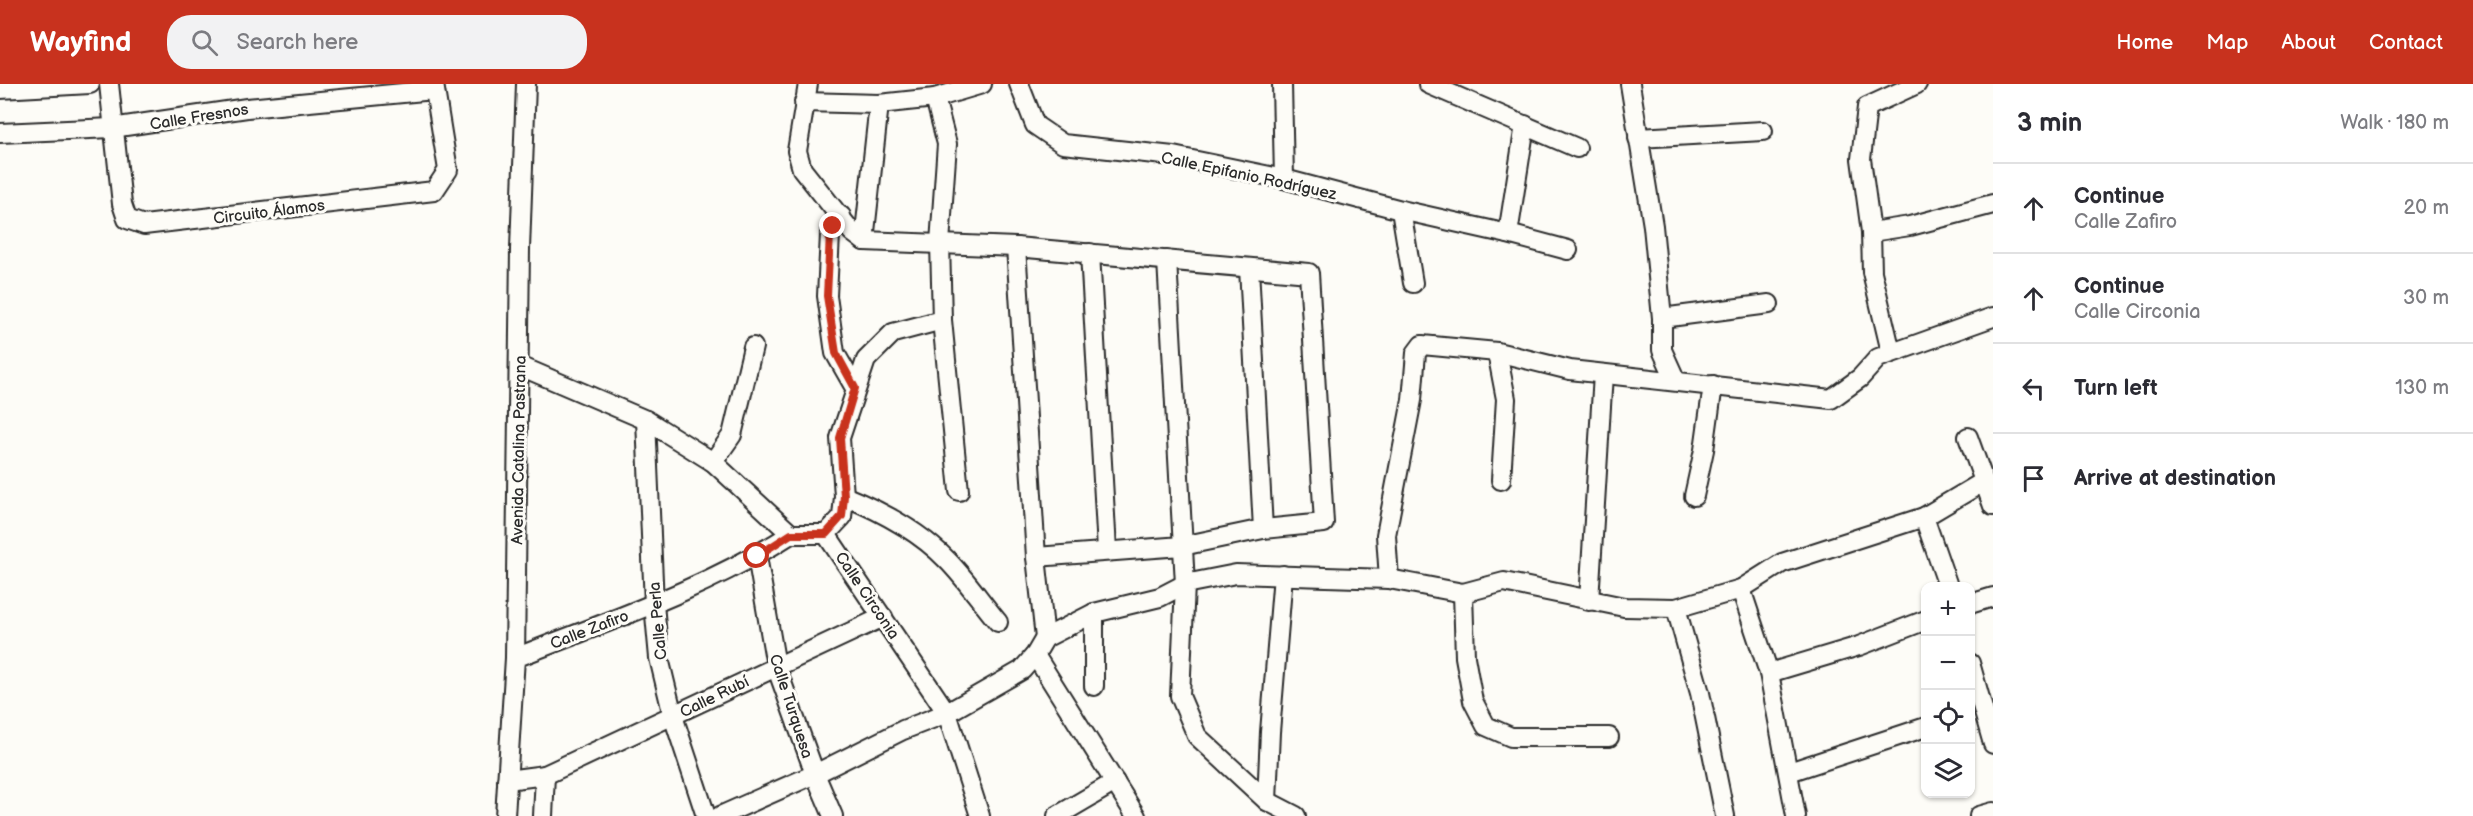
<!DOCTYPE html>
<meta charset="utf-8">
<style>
:root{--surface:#fff;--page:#f2f2f3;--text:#2b2b33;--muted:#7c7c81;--line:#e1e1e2;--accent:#c8321e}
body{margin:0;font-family:"Balsamiq Sans",sans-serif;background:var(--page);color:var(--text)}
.controls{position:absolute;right:18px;bottom:18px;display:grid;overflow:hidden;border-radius:12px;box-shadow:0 2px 4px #0004}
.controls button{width:54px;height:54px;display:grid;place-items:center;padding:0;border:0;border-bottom:2px solid var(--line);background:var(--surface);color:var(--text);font:30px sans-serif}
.stop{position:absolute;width:18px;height:18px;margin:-14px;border:4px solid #c8321e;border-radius:50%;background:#fff}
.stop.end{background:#c8321e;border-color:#fff;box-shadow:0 2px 6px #0008}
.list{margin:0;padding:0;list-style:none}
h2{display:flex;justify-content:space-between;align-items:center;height:78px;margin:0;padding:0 24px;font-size:26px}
h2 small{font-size:20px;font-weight:400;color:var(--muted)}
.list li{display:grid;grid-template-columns:39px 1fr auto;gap:18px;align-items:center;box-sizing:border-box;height:90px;padding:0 24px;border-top:2px solid var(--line)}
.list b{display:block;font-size:22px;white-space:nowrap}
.list p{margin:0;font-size:20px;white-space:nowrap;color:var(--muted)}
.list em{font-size:20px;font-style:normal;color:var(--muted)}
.icon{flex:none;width:33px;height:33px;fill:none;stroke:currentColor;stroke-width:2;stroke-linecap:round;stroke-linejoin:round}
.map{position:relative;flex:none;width:1993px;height:732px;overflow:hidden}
header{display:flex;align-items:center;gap:36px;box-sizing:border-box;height:84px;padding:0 30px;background:var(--accent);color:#fff}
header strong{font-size:28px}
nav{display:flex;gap:33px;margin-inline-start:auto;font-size:21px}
.search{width:420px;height:54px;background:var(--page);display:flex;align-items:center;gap:15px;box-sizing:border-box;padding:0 21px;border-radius:24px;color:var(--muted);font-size:22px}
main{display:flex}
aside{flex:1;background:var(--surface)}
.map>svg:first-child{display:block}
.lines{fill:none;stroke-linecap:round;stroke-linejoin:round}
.street-casing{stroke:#2b2b2b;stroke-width:22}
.street{stroke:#fdfcf7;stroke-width:18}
.route{stroke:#c8321e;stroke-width:8}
.labels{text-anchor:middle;stroke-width:6;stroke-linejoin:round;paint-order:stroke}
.street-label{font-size:16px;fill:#2b2b2b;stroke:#fdfcf7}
</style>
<header>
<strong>Wayfind</strong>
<div class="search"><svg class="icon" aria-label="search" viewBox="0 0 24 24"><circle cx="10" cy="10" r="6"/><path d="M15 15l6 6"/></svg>Search here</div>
<nav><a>Home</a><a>Map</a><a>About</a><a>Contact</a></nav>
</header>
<main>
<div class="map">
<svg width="1993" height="732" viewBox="0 0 1993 732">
<rect width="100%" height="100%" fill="#fdfcf7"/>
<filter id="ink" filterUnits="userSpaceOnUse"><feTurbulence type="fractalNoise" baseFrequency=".0167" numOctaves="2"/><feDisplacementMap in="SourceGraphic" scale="12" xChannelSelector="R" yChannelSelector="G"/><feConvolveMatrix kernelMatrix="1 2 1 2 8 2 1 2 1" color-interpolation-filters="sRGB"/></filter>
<g filter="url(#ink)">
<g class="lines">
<g class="street-casing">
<g id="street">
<path d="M 109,0 L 122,120 L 127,135 L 144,141 L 434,107 L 448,86 L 434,0"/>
<path d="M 808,0 L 797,67 L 802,85 L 852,148 L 864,157 L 1016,163 L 1309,189 L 1324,439 L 1263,445 L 1182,462 L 1036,473"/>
<path d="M 1019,0 L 1035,41 L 1063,60 L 1173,72 L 1284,95 L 1401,126 L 1508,150 L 1568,166"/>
<path d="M 1282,0 L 1284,95"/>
<path d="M 1428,0 L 1577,64"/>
<path d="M 1630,0 L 1653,142 L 1662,234 L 1662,266 L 1676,297"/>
<path d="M 0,5 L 90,0"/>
<path d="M 935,14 L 947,60 L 940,159 L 942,236 L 959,407"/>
<path d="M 804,18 L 879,20 L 935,14 L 982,0"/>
<path d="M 0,49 L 112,44 L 247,24 L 434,6"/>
<path d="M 1638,54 L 1763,47"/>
<path d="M 1401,126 L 1413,199"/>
<path d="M 841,132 L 830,150 L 827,212 L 835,269 L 855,304"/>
<path d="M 1871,148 L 1910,142 L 1993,120"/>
<path d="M 1508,150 L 1525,41"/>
<path d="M 864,157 L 879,20"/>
<path d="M 1016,163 L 1036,473 L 1045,554"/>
<path d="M 1090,169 L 1107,466"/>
<path d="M 1167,176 L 1185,500 L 1180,612 L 1197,652 L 1267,717 L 1296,732"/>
<path d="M 1249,184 L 1263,445"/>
<path d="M 1662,234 L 1769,220"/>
<path d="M 1497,268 L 1506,315 L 1501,396"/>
<path d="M 1891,268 L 1872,188 L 1871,148 L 1861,75 L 1867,23 L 1917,0"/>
<path d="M 520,282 L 646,336 L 713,378 L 791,450 L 826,450 L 947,629 L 980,732"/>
<path d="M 646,336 L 654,520 L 659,574 L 673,632 L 706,732"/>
<path d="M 1968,353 L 1993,422"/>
<path d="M 713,378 L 732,351 L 753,263"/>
<path d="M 844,412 C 881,427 919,447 947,476 C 966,495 981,518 998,538"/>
<path d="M 1694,412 L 1704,366 L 1713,301"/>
<path d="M 1924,433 L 1948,502"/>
<path d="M 826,450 L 842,433 L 844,412 L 840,354 L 866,276 L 893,249 L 942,236"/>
<path d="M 757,472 L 776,582 L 815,690 L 833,732"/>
<path d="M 1389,495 L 1386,451 L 1412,316 L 1416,269 L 1422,261 L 1497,268 L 1570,286 L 1831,315 L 1860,294 L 1878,274 L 1993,233"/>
<path d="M 1741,505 L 1769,589 L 1796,732"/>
<path d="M 1463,509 L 1465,573 L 1473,617 L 1486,642 L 1511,653 L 1609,653"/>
<path d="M 1589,517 L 1603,290"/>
<path d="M 1970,520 L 1993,513"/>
<path d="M 1676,524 L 1700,609 L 1725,732"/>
<path d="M 1035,571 L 1136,732"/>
<path d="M 515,574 C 608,537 706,505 791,450"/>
<path d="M 1970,579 L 1993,660"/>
<path d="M 1769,589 L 1859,562 L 1926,536"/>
<path d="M 1094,602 L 1094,529"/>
<path d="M 1789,688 L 1926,643"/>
<path d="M 545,691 L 883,533"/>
<path d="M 507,696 L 545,691 L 543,732"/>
<path d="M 1267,717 L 1270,648 L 1283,491"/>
<path d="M 505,732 L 515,574 L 520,165 L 526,0"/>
<path d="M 720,732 L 815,690 L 903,646 L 947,629 L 1022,586 L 1035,571 L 1045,554 L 1094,529 L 1160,513 L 1185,500 L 1236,490 L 1389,495 L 1463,509 L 1504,498 L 1624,523 L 1676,524 L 1741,505 L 1782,479 L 1924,433 L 1983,398"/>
<path d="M 1057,732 L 1115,698"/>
<path d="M 1979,732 L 1993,728"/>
</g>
</g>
<use href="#street" class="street"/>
</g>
</g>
<g class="lines" filter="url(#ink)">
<path class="route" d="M 757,472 L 791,450 L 826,450 L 842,432 L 844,412 L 840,354 L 855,304 L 836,269 L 827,212 L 830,150 L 833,142"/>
</g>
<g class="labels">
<g class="street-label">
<text transform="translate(199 32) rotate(-9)" y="6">Calle Fresnos</text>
<text transform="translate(1249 91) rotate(12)" y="6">Calle Epifanio Rodríguez</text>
<text transform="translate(269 127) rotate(-7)" y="6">Circuito Álamos</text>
<text transform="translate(518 366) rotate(-89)" y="6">Avenida Catalina Pastrana</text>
<text transform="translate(868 511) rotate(56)" y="6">Calle Circonia</text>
<text transform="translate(657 537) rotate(-95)" y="6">Calle Perla</text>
<text transform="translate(589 545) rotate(-21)" y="6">Calle Zafiro</text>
<text transform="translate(714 612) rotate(-26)" y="6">Calle Rubí</text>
<text transform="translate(792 622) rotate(72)" y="6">Calle Turquesa</text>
</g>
</g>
</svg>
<div class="controls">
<button>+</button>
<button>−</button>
<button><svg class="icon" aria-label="locate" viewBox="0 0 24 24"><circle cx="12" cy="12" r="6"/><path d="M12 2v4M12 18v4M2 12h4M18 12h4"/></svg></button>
<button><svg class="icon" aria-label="layers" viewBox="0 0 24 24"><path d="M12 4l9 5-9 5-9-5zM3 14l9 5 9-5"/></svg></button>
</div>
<div class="stop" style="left:757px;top:472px"></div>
<div class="stop end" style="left:833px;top:142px"></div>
</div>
<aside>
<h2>3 min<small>Walk · 180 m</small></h2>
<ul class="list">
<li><svg class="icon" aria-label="ahead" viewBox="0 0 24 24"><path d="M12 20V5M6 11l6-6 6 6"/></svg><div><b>Continue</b><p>Calle Zafiro</p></div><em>20 m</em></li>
<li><svg class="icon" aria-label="ahead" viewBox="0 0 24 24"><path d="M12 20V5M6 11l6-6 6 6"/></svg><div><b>Continue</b><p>Calle Circonia</p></div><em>30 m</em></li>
<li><svg class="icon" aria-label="left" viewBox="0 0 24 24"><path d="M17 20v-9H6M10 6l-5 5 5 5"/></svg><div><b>Turn left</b></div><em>130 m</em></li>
<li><svg class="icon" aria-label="arrive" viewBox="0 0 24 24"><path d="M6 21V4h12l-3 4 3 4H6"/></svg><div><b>Arrive at destination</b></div></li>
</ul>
</aside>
</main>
